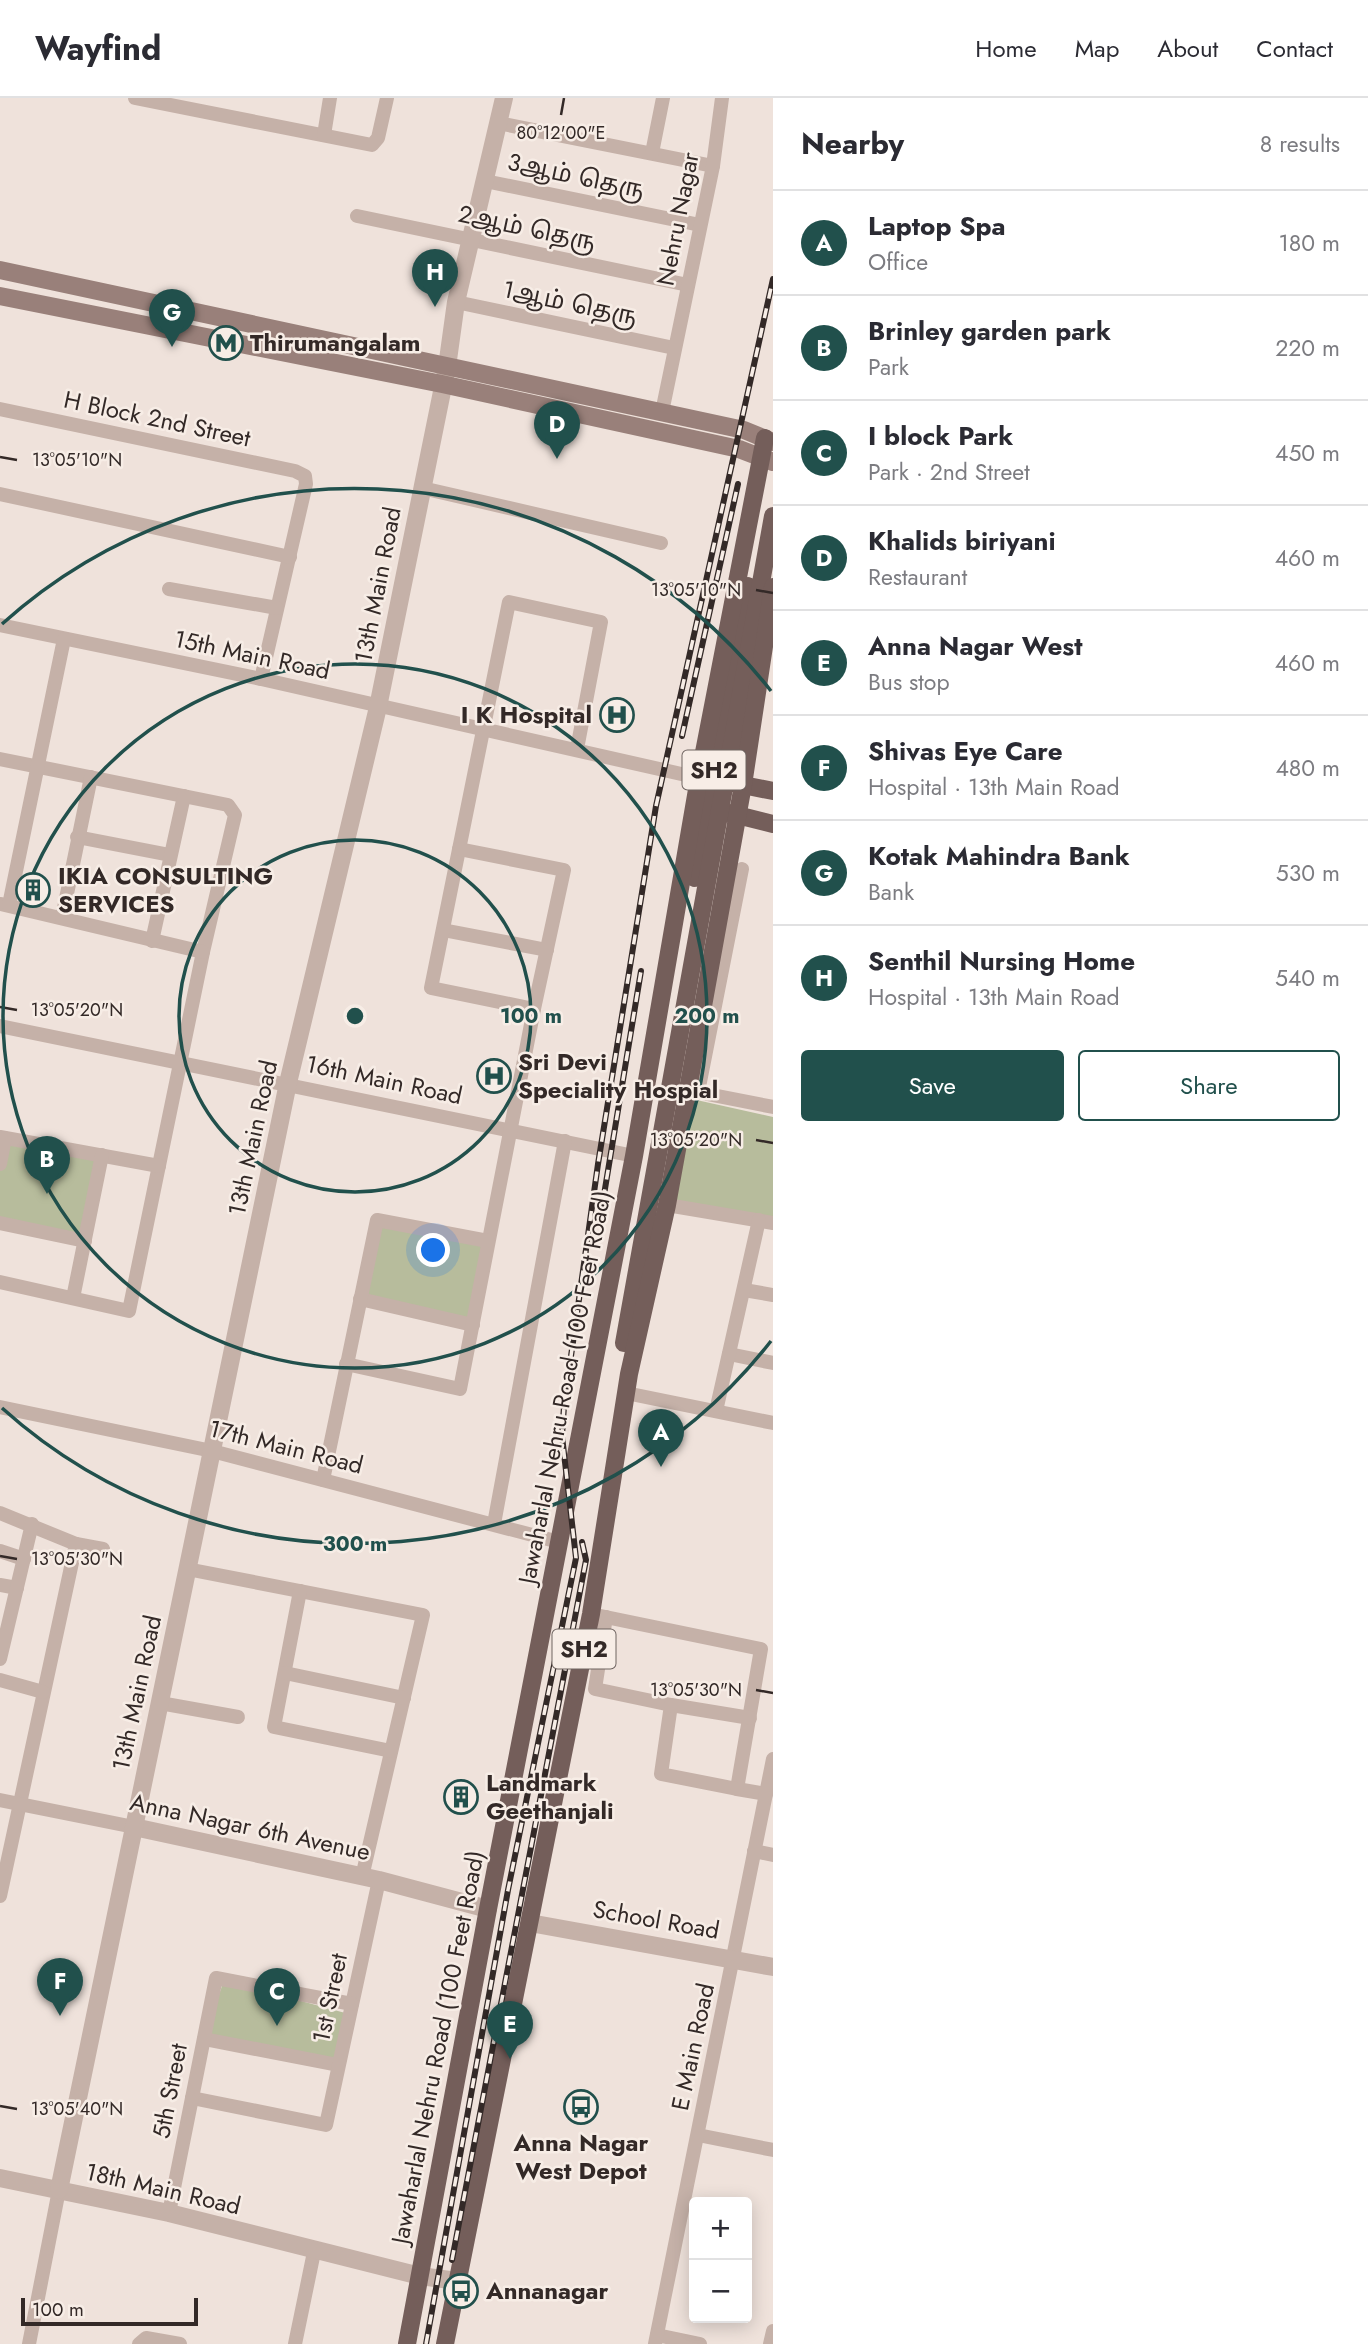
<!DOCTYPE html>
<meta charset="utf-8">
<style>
:root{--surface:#fff;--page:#f7f7f7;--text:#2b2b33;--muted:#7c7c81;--line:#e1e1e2;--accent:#21504c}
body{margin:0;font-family:Jost,"Noto Sans Tamil",sans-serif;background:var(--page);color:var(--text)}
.controls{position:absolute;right:21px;bottom:21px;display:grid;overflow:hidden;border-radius:7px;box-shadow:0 4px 18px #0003}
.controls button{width:63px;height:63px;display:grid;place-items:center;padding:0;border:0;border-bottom:2px solid var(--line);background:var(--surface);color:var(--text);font:35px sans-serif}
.scale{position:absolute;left:21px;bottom:18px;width:177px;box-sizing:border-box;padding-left:7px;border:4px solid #332927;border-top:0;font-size:19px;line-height:24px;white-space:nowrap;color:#332927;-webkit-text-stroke:5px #f7ede6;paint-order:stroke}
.you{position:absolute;left:434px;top:1153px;width:24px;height:24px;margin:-18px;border:5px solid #fff;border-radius:50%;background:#1a73e8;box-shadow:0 0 0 10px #1a73e833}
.badge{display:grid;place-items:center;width:46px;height:46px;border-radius:50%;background:var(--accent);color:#fff;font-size:23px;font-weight:700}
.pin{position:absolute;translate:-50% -58px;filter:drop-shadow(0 2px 4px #0008)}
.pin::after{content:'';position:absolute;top:37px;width:24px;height:21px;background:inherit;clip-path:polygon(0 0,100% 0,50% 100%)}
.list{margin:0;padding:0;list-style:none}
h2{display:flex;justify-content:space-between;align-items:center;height:91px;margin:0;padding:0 28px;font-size:30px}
h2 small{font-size:23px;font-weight:400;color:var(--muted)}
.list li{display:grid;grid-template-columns:46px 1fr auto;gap:21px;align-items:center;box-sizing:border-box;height:105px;padding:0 28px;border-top:2px solid var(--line)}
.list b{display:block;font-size:26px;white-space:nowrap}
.list p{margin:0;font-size:23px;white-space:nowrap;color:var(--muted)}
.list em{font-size:23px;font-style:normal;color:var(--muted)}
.actions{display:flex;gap:14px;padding:21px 28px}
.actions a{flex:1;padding:16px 0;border:2px solid var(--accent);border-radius:7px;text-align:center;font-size:24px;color:var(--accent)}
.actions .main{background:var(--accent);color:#fff}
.map{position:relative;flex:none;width:773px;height:2246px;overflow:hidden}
header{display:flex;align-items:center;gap:42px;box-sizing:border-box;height:98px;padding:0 35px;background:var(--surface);border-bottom:2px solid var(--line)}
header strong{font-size:33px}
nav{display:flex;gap:38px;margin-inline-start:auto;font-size:24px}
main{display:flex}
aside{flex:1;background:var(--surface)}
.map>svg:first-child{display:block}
.green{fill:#b7bc9c}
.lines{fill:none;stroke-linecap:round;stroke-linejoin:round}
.minor{stroke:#c5b1a8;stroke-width:14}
.tertiary{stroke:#c5b1a8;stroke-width:18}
.secondary{stroke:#99807a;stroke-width:18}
.primary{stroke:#745e5a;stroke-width:18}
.rail-casing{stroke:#332927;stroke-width:6}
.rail{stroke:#f7ede6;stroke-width:3.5;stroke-dasharray:10;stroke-linecap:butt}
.ticks{fill:none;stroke:#332927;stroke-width:2.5}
.ring{fill:none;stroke:#21504c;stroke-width:3.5}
.labels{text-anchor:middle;stroke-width:5;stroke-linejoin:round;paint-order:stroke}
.shield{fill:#f7ede6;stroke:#6e6460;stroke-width:2}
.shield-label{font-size:23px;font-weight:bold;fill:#332927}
.street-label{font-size:24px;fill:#332927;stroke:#f7ede6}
.poi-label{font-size:24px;font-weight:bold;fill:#332927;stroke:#f7ede6;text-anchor:start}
.ticks-label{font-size:18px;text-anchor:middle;fill:#332927;stroke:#f7ede6;stroke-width:5;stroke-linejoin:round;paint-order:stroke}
.centre{fill:#21504c;stroke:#f7ede6;stroke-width:3.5}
.ring-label{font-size:21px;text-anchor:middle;font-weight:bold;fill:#21504c;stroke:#f7ede6;stroke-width:5;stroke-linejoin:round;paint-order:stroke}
</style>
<header>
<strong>Wayfind</strong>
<nav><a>Home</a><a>Map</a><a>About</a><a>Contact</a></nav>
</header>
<main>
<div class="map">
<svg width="773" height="2246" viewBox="0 0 773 2246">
<rect width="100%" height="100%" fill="#efe2db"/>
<g class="green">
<path d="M 692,1001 L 773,1019 L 773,1121 L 675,1103 Z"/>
<path d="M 5,1040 L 102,1057 L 85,1143 L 0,1125 L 0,1066 Z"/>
<path d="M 377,1122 L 488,1143 L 473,1227 L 360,1201 Z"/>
<path d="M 224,1882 L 349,1916 L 338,1967 L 204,1941 Z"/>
</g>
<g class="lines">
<g class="minor">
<path d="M 135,0 L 372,47 L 378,40 L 387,0"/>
<path d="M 498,25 L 713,68"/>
<path d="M 324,37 L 330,0"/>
<path d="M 652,55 L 663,0"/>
<path d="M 485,83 L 700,127"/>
<path d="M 357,118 L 688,187"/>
<path d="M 456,204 L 674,250"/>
<path d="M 0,311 L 295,373 L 305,378 L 306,386 L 261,581"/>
<path d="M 662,314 L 713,68 L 722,0"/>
<path d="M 422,390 L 661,445"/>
<path d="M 0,396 L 290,459"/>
<path d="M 169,491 L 277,510"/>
<path d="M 0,527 L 261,581 L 699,680"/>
<path d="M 0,661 L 228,707 L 235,717 L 203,854 L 129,1213 L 0,1184"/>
<path d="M 77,739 L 170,757"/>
<path d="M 1,806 L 203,854"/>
<path d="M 9,807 L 64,541"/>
<path d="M 62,820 L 91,679"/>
<path d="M 443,832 L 547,852"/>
<path d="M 152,843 L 184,698"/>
<path d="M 534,911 L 431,890 L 509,504 L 601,524 L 577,651"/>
<path d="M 0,928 L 634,1058"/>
<path d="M 692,993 L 773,1009"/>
<path d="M 698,994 L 742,771"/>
<path d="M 0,1039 L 159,1068"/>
<path d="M 0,1066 L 5,1040"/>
<path d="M 667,1107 L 773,1125"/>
<path d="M 0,1125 L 85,1143"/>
<path d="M 744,1192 L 773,1197"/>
<path d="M 73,1200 L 102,1057"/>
<path d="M 360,1201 L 473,1227"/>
<path d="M 729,1256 L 773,1265"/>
<path d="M 346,1266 L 460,1291 L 534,911 L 564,772 L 459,751"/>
<path d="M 626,1295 L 773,1325"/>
<path d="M 0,1309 L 212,1353 L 559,1444"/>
<path d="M 716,1313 L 759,1122"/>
<path d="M 323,1382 L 377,1122 L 488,1143"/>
<path d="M 0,1415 L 76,1446 L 0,1798"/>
<path d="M 494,1426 L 565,1043"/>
<path d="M 76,1446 L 103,1451"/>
<path d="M 0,1453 L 24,1461"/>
<path d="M 187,1471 L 423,1517 L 362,1779"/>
<path d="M 0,1487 L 17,1490"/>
<path d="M 300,1493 L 274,1629 L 391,1653"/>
<path d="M 591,1516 L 761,1551 L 737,1691 L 766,1696"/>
<path d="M 606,1519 L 595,1591 L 671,1607 L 661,1676 L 737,1691"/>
<path d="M 0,1561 L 32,1426"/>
<path d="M 285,1575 L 404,1600"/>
<path d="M 0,1582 L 43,1594"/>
<path d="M 160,1605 L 238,1619"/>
<path d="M 671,1607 L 750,1620"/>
<path d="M 0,1702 L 134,1729"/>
<path d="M 754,1753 L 773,1757"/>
<path d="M 204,1941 L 338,1967"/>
<path d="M 192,2000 L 326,2027 L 379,1782"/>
<path d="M 698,2037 L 773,2052"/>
<path d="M 169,2115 L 216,1880 L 352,1906"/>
<path d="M 657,2237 L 700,2246"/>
<path d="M 29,2246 L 59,2092"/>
<path d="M 139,2246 L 146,2240 L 180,2246"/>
<path d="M 295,2246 L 314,2154"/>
<path d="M 655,2246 L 773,1661"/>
<path d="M 770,2246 L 773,2233"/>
</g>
<g class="tertiary">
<path d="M 134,1729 L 379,1782 L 488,1811"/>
<path d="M 530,1825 L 773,1869"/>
<path d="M 0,2080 L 169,2115 L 420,2178 L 457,2183"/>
<path d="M 59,2092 L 288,985 L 378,609 L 447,269 L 456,204 L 504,0"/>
</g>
<g class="secondary">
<path d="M 0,172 L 744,332 L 773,344"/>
<path d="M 0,198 L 442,286 L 739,351 L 773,364"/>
</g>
<g class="primary">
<path d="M 733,685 L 773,693"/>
<path d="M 729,715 L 773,726"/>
<path d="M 694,780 L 748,488"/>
<path d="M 624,1245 L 773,418"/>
<path d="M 407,2246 L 488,1811 L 634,1058 L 699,680 L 765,340"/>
<path d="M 445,2246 L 591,1516 L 629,1276 L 667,1107 L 743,687 L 773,489"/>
</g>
<g class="rail-casing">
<g id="rail">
<path d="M 682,638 L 738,386"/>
<path d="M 600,1121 L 641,873"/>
<path d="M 452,2162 L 586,1462 L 582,1444"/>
<path d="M 426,2246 L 508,1792 L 576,1460 L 562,1338 L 564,1308 L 598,1066 L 656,708 L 773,181"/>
</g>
</g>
<use href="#rail" class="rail"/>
</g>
<path class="ticks" d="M 561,17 L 564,0M 0,359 L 17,362M 756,492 L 773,495M 0,909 L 17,912M 756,1042 L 773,1045M 0,1458 L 17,1461M 756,1592 L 773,1595M 0,2008 L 17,2011"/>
<g class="ring">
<circle cx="355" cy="918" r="176"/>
<circle cx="355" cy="918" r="352"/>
<path d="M771 1243A528 528 0 0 1 2 1310M2 526A528 528 0 0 1 771 593"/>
</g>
<defs>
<g id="metro-ring" transform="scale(1.75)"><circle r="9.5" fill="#f7ede6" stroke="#21504c" stroke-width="1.5"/><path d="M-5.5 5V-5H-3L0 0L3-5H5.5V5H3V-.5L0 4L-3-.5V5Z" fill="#21504c"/></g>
<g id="hospital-ring" transform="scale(1.75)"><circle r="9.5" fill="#f7ede6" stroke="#21504c" stroke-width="1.5"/><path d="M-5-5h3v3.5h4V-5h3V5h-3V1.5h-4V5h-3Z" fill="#21504c"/></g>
<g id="building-ring" transform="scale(1.75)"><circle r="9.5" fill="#f7ede6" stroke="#21504c" stroke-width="1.5"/><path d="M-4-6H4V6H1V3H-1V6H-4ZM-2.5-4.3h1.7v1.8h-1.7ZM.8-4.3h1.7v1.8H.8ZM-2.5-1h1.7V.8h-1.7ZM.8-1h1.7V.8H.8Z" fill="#21504c"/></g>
<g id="bus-ring" transform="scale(1.75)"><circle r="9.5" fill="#f7ede6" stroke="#21504c" stroke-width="1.5"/><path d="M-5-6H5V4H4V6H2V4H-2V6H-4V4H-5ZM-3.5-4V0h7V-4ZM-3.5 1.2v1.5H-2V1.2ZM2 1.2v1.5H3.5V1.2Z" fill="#21504c"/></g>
</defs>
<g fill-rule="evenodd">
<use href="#metro-ring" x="226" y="245"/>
<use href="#hospital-ring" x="617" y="617"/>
<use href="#building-ring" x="33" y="792"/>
<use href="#hospital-ring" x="494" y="978"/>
<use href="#building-ring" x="461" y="1699"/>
<use href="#bus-ring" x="581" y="2009"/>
<use href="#bus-ring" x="461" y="2193"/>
</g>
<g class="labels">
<g class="shield">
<rect x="682.5" y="652.5" width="63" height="39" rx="5"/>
<rect x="552.5" y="1531.5" width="63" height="39" rx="5"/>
</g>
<g class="shield-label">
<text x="714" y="680">SH2</text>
<text x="584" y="1559">SH2</text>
</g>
<g class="street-label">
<text transform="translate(576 78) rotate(12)" y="8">3ஆம் தெரு</text>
<text transform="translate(678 121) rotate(-79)" y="8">Nehru Nagar</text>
<text transform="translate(527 130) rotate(12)" y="8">2ஆம் தெரு</text>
<text transform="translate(570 205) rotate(12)" y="8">1ஆம் தெரு</text>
<text transform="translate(157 321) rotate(12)" y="8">H Block 2nd Street</text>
<text transform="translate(378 487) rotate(-79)" y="8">13th Main Road</text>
<text transform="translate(252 557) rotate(12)" y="8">15th Main Road</text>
<text transform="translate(384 982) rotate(12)" y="8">16th Main Road</text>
<text transform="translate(253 1040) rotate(-78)" y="8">13th Main Road</text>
<text transform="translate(565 1289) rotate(-79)" y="8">Jawaharlal Nehru Road (100 Feet Road)</text>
<text transform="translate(286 1349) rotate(14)" y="8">17th Main Road</text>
<text transform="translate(137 1595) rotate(-78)" y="8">13th Main Road</text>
<text transform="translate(250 1729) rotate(12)" y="8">Anna Nagar 6th Avenue</text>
<text transform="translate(656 1822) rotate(10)" y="8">School Road</text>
<text transform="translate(330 1900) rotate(-78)" y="8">1st Street</text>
<text transform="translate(438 1949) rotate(-79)" y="8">Jawaharlal Nehru Road (100 Feet Road)</text>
<text transform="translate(693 1949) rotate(-78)" y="8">E Main Road</text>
<text transform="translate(170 1993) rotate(-79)" y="8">5th Street</text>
<text transform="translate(163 2091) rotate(13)" y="8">18th Main Road</text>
</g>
<g class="poi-label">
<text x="250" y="253">Thirumangalam</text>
<text x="592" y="625" text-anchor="end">I K Hospital</text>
<text x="58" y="786">IKIA CONSULTING<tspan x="58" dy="28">SERVICES</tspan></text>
<text x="518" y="972">Sri Devi<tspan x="518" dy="28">Speciality Hospial</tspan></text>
<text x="486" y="1693">Landmark<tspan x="486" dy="28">Geethanjali</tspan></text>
<text x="581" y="2053" text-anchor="middle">Anna Nagar<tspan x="581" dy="28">West Depot</tspan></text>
<text x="486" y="2201">Annanagar</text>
</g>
</g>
<g class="ticks-label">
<text x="561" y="41">80°12'00"E</text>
<text x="77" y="368">13°05'10"N</text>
<text x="696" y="498">13°05'10"N</text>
<text x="77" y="918">13°05'20"N</text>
<text x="696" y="1048">13°05'20"N</text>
<text x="77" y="1467">13°05'30"N</text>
<text x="696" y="1598">13°05'30"N</text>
<text x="77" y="2017">13°05'40"N</text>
</g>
<circle cx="355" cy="918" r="10" class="centre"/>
<g class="ring-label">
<text x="531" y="925">100 m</text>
<text x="707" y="925">200 m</text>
<text x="355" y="1453">300 m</text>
</g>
</svg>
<div class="controls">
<button>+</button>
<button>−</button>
</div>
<div class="scale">100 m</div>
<div class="you"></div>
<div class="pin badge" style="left:661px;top:1369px">A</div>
<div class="pin badge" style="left:47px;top:1096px">B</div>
<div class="pin badge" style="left:277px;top:1928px">C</div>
<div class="pin badge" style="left:557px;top:361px">D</div>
<div class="pin badge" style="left:510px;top:1961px">E</div>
<div class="pin badge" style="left:60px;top:1918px">F</div>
<div class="pin badge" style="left:172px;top:249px">G</div>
<div class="pin badge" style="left:435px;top:209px">H</div>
</div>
<aside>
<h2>Nearby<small>8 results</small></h2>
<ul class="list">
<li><span class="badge">A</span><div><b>Laptop Spa</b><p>Office</p></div><em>180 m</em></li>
<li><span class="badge">B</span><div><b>Brinley garden park</b><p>Park</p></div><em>220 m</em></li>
<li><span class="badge">C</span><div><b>I block Park</b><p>Park · 2nd Street</p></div><em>450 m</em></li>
<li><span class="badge">D</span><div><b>Khalids biriyani</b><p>Restaurant</p></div><em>460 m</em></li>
<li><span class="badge">E</span><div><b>Anna Nagar West</b><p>Bus stop</p></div><em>460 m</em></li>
<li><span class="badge">F</span><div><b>Shivas Eye Care</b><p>Hospital · 13th Main Road</p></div><em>480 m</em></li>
<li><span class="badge">G</span><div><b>Kotak Mahindra Bank</b><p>Bank</p></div><em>530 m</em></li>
<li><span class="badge">H</span><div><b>Senthil Nursing Home</b><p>Hospital · 13th Main Road</p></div><em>540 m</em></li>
</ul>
<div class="actions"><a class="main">Save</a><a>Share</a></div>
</aside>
</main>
